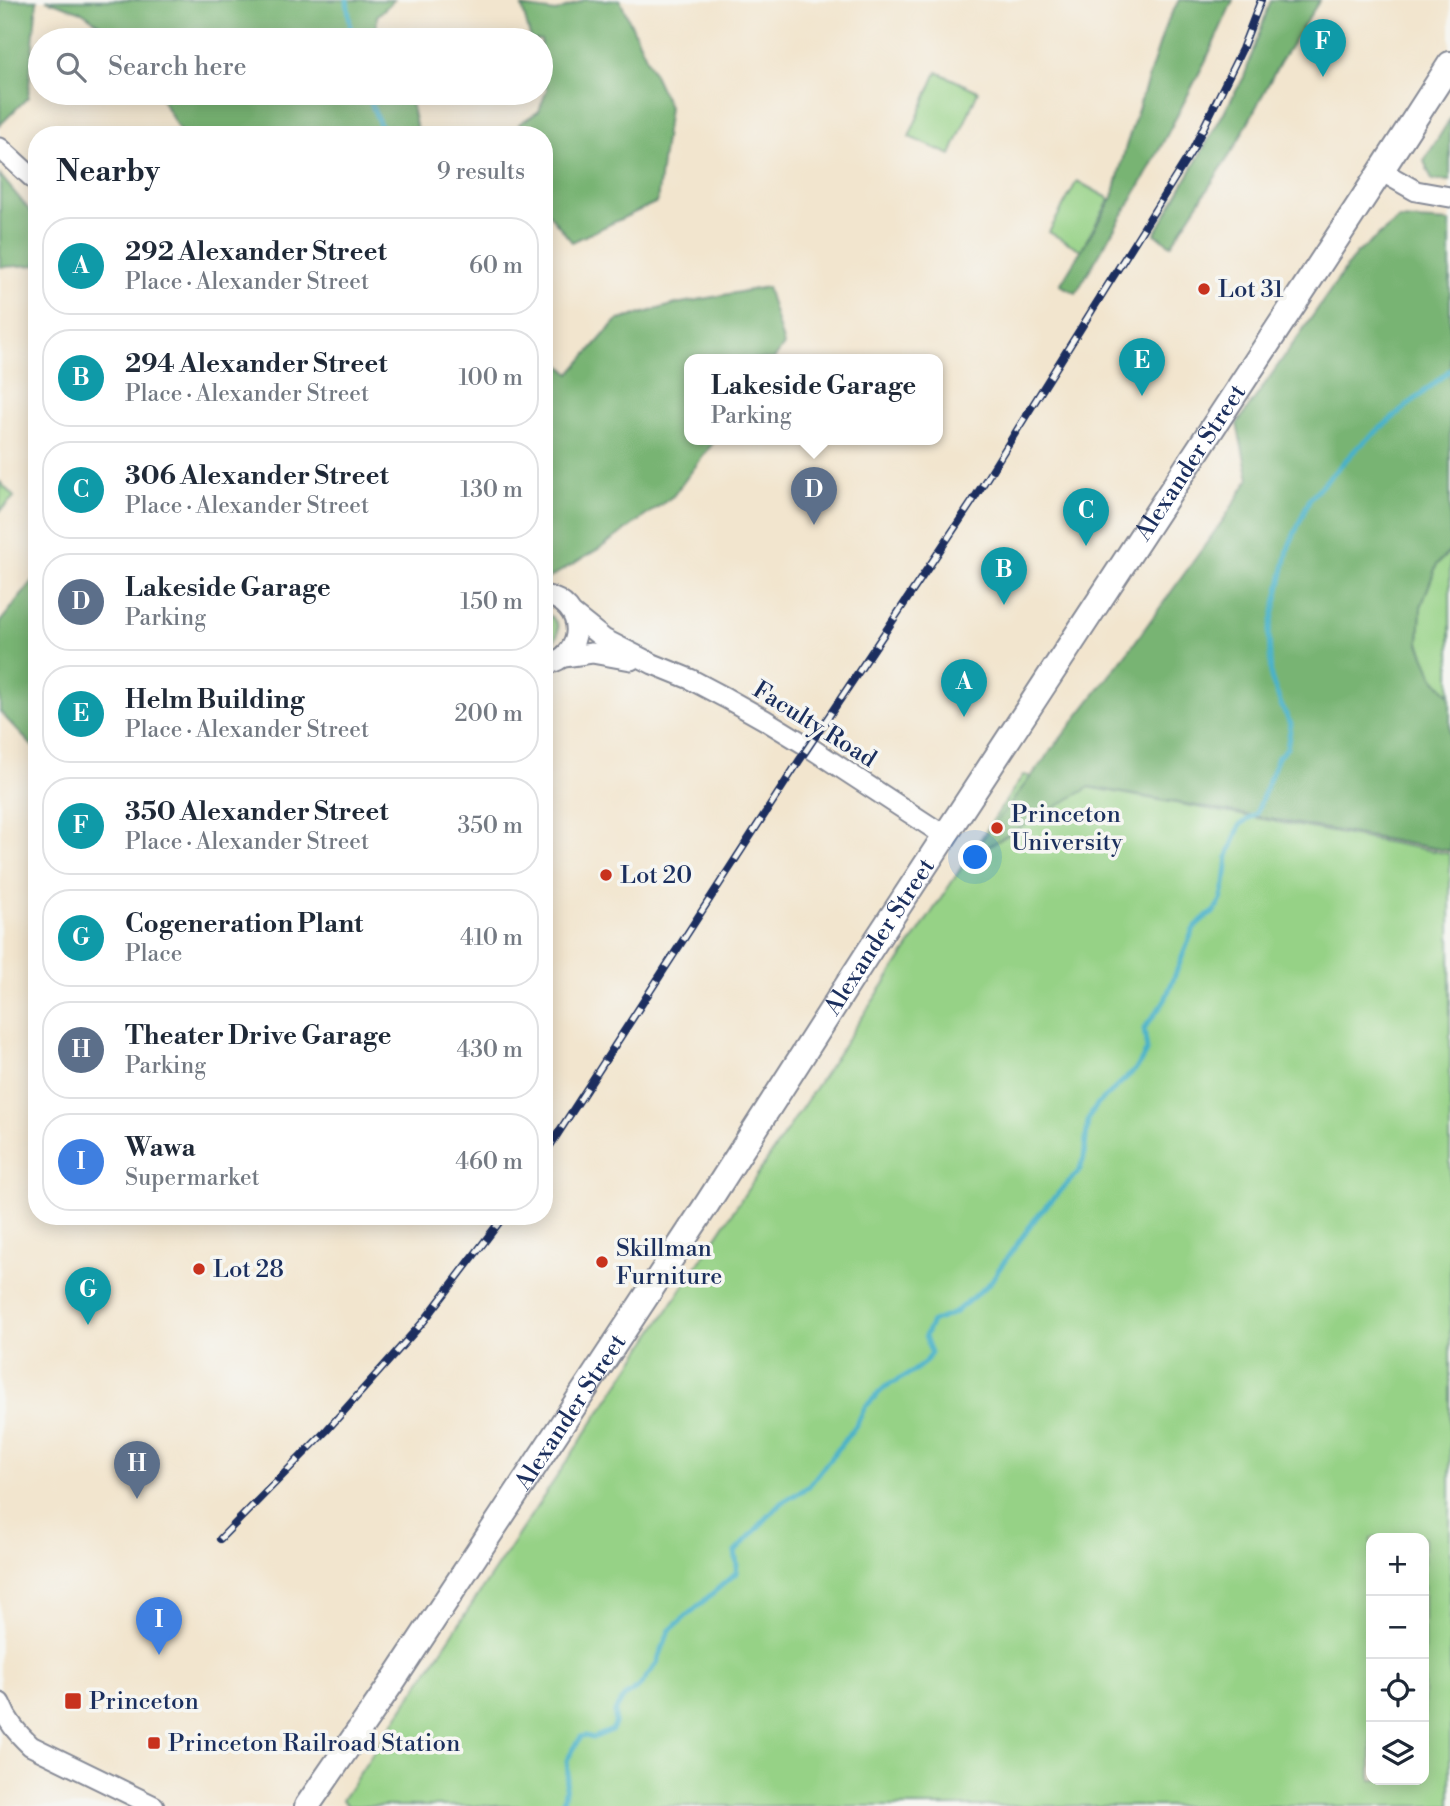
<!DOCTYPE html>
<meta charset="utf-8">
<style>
:root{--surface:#fff;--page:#f2f2f3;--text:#1f2937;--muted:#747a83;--line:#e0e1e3;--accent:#c8321e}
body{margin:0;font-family:"Libre Bodoni",serif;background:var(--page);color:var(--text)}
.controls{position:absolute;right:21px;bottom:21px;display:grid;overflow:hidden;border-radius:14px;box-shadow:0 4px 18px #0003}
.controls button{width:63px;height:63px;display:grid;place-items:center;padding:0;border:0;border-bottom:2px solid var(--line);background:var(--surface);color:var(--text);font:35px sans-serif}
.you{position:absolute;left:976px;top:858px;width:24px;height:24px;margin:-18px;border:5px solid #fff;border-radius:50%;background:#1a73e8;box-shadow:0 0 0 10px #1a73e833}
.badge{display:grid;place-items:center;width:46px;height:46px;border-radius:50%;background:var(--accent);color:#fff;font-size:23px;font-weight:700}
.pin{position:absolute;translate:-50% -58px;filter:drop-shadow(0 2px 4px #0008)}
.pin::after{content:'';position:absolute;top:37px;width:24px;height:21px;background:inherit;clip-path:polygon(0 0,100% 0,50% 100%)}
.popup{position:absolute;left:684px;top:354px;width:259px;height:91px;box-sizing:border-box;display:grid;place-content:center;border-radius:14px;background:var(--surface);filter:drop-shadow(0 2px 5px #0005);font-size:23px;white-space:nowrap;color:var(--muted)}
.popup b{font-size:26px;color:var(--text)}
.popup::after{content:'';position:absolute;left:50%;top:100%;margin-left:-14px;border:14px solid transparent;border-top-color:var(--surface)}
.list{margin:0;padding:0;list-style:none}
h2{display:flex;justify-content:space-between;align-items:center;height:91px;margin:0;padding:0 28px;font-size:30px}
h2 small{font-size:23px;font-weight:400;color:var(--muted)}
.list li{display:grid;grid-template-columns:46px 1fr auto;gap:21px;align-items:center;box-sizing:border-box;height:98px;margin:0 14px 14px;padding:0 14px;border:2px solid var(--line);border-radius:28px}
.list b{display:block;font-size:26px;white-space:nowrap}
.list p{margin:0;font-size:23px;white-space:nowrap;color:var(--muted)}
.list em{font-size:23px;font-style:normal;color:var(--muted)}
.icon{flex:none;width:38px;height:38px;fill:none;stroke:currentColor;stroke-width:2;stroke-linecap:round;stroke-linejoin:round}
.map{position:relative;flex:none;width:1450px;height:1806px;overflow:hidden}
.search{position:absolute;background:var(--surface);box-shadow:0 4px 18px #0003;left:28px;top:28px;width:525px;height:77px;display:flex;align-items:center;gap:18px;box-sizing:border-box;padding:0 24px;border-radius:38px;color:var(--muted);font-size:26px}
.panel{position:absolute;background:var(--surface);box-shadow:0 4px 18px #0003;left:28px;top:126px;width:525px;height:1099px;border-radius:28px}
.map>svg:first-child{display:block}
.green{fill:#96d286;stroke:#588072;stroke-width:2;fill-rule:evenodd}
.forest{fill:#78b473;stroke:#4a7268;stroke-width:2}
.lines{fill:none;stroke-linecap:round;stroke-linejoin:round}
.stream{stroke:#4ab2c9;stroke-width:5}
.minor-casing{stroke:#868a96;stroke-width:23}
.major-casing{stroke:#868a96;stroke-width:28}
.minor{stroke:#fff;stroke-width:19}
.major{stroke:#fff;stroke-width:24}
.rail-casing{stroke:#1b2f5e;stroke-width:8}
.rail{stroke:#f6f6f2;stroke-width:5;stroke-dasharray:16;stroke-linecap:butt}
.poi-dot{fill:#c8321e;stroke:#f6f6f2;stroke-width:2.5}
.labels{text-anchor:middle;stroke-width:7;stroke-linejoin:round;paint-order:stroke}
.poi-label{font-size:24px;fill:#1b2f5e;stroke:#f6f6f2;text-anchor:start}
.street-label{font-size:24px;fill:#1b2f5e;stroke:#f6f6f2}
</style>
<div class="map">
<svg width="1450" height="1806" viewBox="0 0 1450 1806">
<rect width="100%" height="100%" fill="#f6f6f2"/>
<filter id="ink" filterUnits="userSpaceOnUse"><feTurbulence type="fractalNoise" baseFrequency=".0143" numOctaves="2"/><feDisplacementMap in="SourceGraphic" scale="14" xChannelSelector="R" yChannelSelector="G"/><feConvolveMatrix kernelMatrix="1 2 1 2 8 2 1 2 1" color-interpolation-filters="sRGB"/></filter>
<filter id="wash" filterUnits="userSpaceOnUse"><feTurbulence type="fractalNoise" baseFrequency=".00686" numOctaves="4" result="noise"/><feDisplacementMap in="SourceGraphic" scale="28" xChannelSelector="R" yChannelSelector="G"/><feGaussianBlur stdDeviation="1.57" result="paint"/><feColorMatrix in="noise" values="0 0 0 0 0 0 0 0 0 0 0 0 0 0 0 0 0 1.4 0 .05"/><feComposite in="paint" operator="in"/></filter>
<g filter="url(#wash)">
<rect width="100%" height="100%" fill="#f2e5ce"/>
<g class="green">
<path d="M 937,72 L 978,91 L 951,155 L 909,137 Z"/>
<path d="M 1077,181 L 1110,199 L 1081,250 L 1049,232 Z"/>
<path d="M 0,482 L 14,497 L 0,511 Z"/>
<path d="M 1450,551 L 1450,696 L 1433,677 L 1419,643 L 1421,607 L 1437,564 Z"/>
<path d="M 544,613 C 563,620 563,640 544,647 Z"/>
<path d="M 1023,775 L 1450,854 L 1450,1806 L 348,1806 L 342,1800 ZM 1371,1538 L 1424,1538 L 1424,1780 L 1371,1780 Z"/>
</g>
<g class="forest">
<path d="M 0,0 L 37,0 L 28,97 L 0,125 Z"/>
<path d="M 46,0 L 394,0 L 377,16 L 376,40 L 122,40 L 82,12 Z"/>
<path d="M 584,0 L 620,0 L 669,107 L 657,202 L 572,242 L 544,208 L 544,135 L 522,135 L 519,124 L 539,111 L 547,89 L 541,70 L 541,40 L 531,40 L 522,7 L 556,12 Z"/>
<path d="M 1179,0 L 1233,0 L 1206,60 L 1145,177 L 1076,293 L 1060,285 L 1113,197 L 1126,146 L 1166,24 Z"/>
<path d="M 1271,0 L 1320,0 L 1280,62 L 1235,147 L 1171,245 L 1155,234 L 1244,77 Z"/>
<path d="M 158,93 L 409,93 L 418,135 L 182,135 Z"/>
<path d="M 1450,119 L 1450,181 L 1432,180 L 1424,161 Z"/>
<path d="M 0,175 L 37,219 L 37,265 L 0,267 Z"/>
<path d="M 1399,219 L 1450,222 L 1450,551 L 1437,564 L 1421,607 L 1419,643 L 1433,677 L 1450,696 L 1450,851 L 1090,787 L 967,859 L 1130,649 L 1226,516 L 1249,479 L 1237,424 L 1356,254 Z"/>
<path d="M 767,287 L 784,345 L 774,359 L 690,359 L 690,439 L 716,439 L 673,496 L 602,547 L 544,581 L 544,349 L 570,374 L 616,321 L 676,304 Z"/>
<path d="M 37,576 L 37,751 L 0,712 L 0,622 Z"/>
</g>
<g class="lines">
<g class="stream">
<path d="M 347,0 L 352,40"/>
<path d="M 367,93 L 384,135"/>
<path d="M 560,1806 L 563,1802 L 568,1774 L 567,1760 L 581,1737 L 586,1736 L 593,1738 L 612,1730 L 615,1724 L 615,1712 L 624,1697 L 639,1687 L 657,1663 L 669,1631 L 736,1573 L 737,1565 L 735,1552 L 781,1503 L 808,1487 L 857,1424 L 865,1407 L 885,1387 L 911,1373 L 925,1362 L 931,1353 L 925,1336 L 932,1322 L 954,1313 L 990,1283 L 999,1269 L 1038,1215 L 1079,1171 L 1084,1158 L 1088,1119 L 1097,1105 L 1137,1068 L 1147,1050 L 1144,1029 L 1165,1000 L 1193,930 L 1203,919 L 1213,913 L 1221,900 L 1225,884 L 1228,856 L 1240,825 L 1256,814 L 1278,757 L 1287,748 L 1291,724 L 1282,707 L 1271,678 L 1269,634 L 1289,546 L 1310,498 L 1357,448 L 1450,370"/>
</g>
</g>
</g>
<g filter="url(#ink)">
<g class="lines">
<g class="minor-casing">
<g id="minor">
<path d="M 0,148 L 37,182"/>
<path d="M 1381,171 L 1416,191 L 1450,197"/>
<path d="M 544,595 C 587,603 587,657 544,665"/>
<path d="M 574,615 L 604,639 L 653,664 L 690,679 L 726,698 L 765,720 L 809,747 L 945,836"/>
<path d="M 564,657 L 592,653 L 631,660"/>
<path d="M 0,1703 C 7,1721 17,1733 31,1746 L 154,1806"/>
</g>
</g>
<g class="major-casing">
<g id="major">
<path id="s1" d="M 307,1806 L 391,1684 L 707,1204 L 866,956 L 1381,171 L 1450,64"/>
</g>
</g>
<use href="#minor" class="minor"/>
<use href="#major" class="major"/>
<g class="rail-casing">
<g id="rail">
<path d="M 544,1155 L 799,761 L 972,502 L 1193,149 L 1242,49 L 1261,0"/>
<path d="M 220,1539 L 326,1431 L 424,1321 L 504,1216"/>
</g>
</g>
<use href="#rail" class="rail"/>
</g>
</g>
<g class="poi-dot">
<circle cx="1204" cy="289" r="7"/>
<circle cx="997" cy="828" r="7"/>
<circle cx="606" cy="875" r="7"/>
<circle cx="602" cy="1262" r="7"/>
<circle cx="199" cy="1269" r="7"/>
<rect x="64" y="1692" width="18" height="18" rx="3.5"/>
<rect x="147" y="1736" width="14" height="14" rx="3.5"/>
</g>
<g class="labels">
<g class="poi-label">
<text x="1218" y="297">Lot 31</text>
<text x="1011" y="822">Princeton<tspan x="1011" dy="28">University</tspan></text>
<text x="620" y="883">Lot 20</text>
<text x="616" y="1256">Skillman<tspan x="616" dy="28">Furniture</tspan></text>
<text x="213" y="1277">Lot 28</text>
<text x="89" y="1709">Princeton</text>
<text x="168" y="1751">Princeton Railroad Station</text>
</g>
<g class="street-label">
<text dy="8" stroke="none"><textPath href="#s1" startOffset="1608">Alexander Street</textPath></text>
<text transform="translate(815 724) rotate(32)" y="8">Faculty Road</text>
<text dy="8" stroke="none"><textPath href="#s1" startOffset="1041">Alexander Street</textPath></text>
<text dy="8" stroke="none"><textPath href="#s1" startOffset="474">Alexander Street</textPath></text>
</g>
</g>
</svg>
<div class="controls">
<button>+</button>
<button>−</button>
<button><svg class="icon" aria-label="locate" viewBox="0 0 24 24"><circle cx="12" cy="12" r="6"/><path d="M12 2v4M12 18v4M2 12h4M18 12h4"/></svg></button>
<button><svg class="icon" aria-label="layers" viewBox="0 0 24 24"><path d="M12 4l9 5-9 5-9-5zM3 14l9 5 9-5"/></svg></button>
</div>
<div class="you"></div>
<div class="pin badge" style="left:964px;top:717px;background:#0f9aa8">A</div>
<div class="pin badge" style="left:1004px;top:605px;background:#0f9aa8">B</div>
<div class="pin badge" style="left:1086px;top:546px;background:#0f9aa8">C</div>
<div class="pin badge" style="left:814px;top:525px;background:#5c6f8a">D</div>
<div class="popup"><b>Lakeside Garage</b>Parking</div>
<div class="pin badge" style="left:1142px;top:396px;background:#0f9aa8">E</div>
<div class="pin badge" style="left:1323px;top:77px;background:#0f9aa8">F</div>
<div class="pin badge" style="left:88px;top:1325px;background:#0f9aa8">G</div>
<div class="pin badge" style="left:137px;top:1499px;background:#5c6f8a">H</div>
<div class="pin badge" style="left:159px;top:1655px;background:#3f7fe0">I</div>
<div class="search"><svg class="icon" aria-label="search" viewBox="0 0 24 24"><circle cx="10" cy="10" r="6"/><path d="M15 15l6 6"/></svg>Search here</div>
<section class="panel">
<h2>Nearby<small>9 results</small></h2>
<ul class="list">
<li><span class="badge" style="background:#0f9aa8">A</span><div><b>292 Alexander Street</b><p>Place · Alexander Street</p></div><em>60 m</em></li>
<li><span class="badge" style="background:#0f9aa8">B</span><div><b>294 Alexander Street</b><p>Place · Alexander Street</p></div><em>100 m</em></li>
<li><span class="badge" style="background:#0f9aa8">C</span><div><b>306 Alexander Street</b><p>Place · Alexander Street</p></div><em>130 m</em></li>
<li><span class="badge" style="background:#5c6f8a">D</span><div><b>Lakeside Garage</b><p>Parking</p></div><em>150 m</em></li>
<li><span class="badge" style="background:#0f9aa8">E</span><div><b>Helm Building</b><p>Place · Alexander Street</p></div><em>200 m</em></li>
<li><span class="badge" style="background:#0f9aa8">F</span><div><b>350 Alexander Street</b><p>Place · Alexander Street</p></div><em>350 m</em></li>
<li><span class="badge" style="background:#0f9aa8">G</span><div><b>Cogeneration Plant</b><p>Place</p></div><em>410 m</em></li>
<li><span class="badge" style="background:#5c6f8a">H</span><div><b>Theater Drive Garage</b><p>Parking</p></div><em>430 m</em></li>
<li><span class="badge" style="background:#3f7fe0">I</span><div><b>Wawa</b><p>Supermarket</p></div><em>460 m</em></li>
</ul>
</section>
</div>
